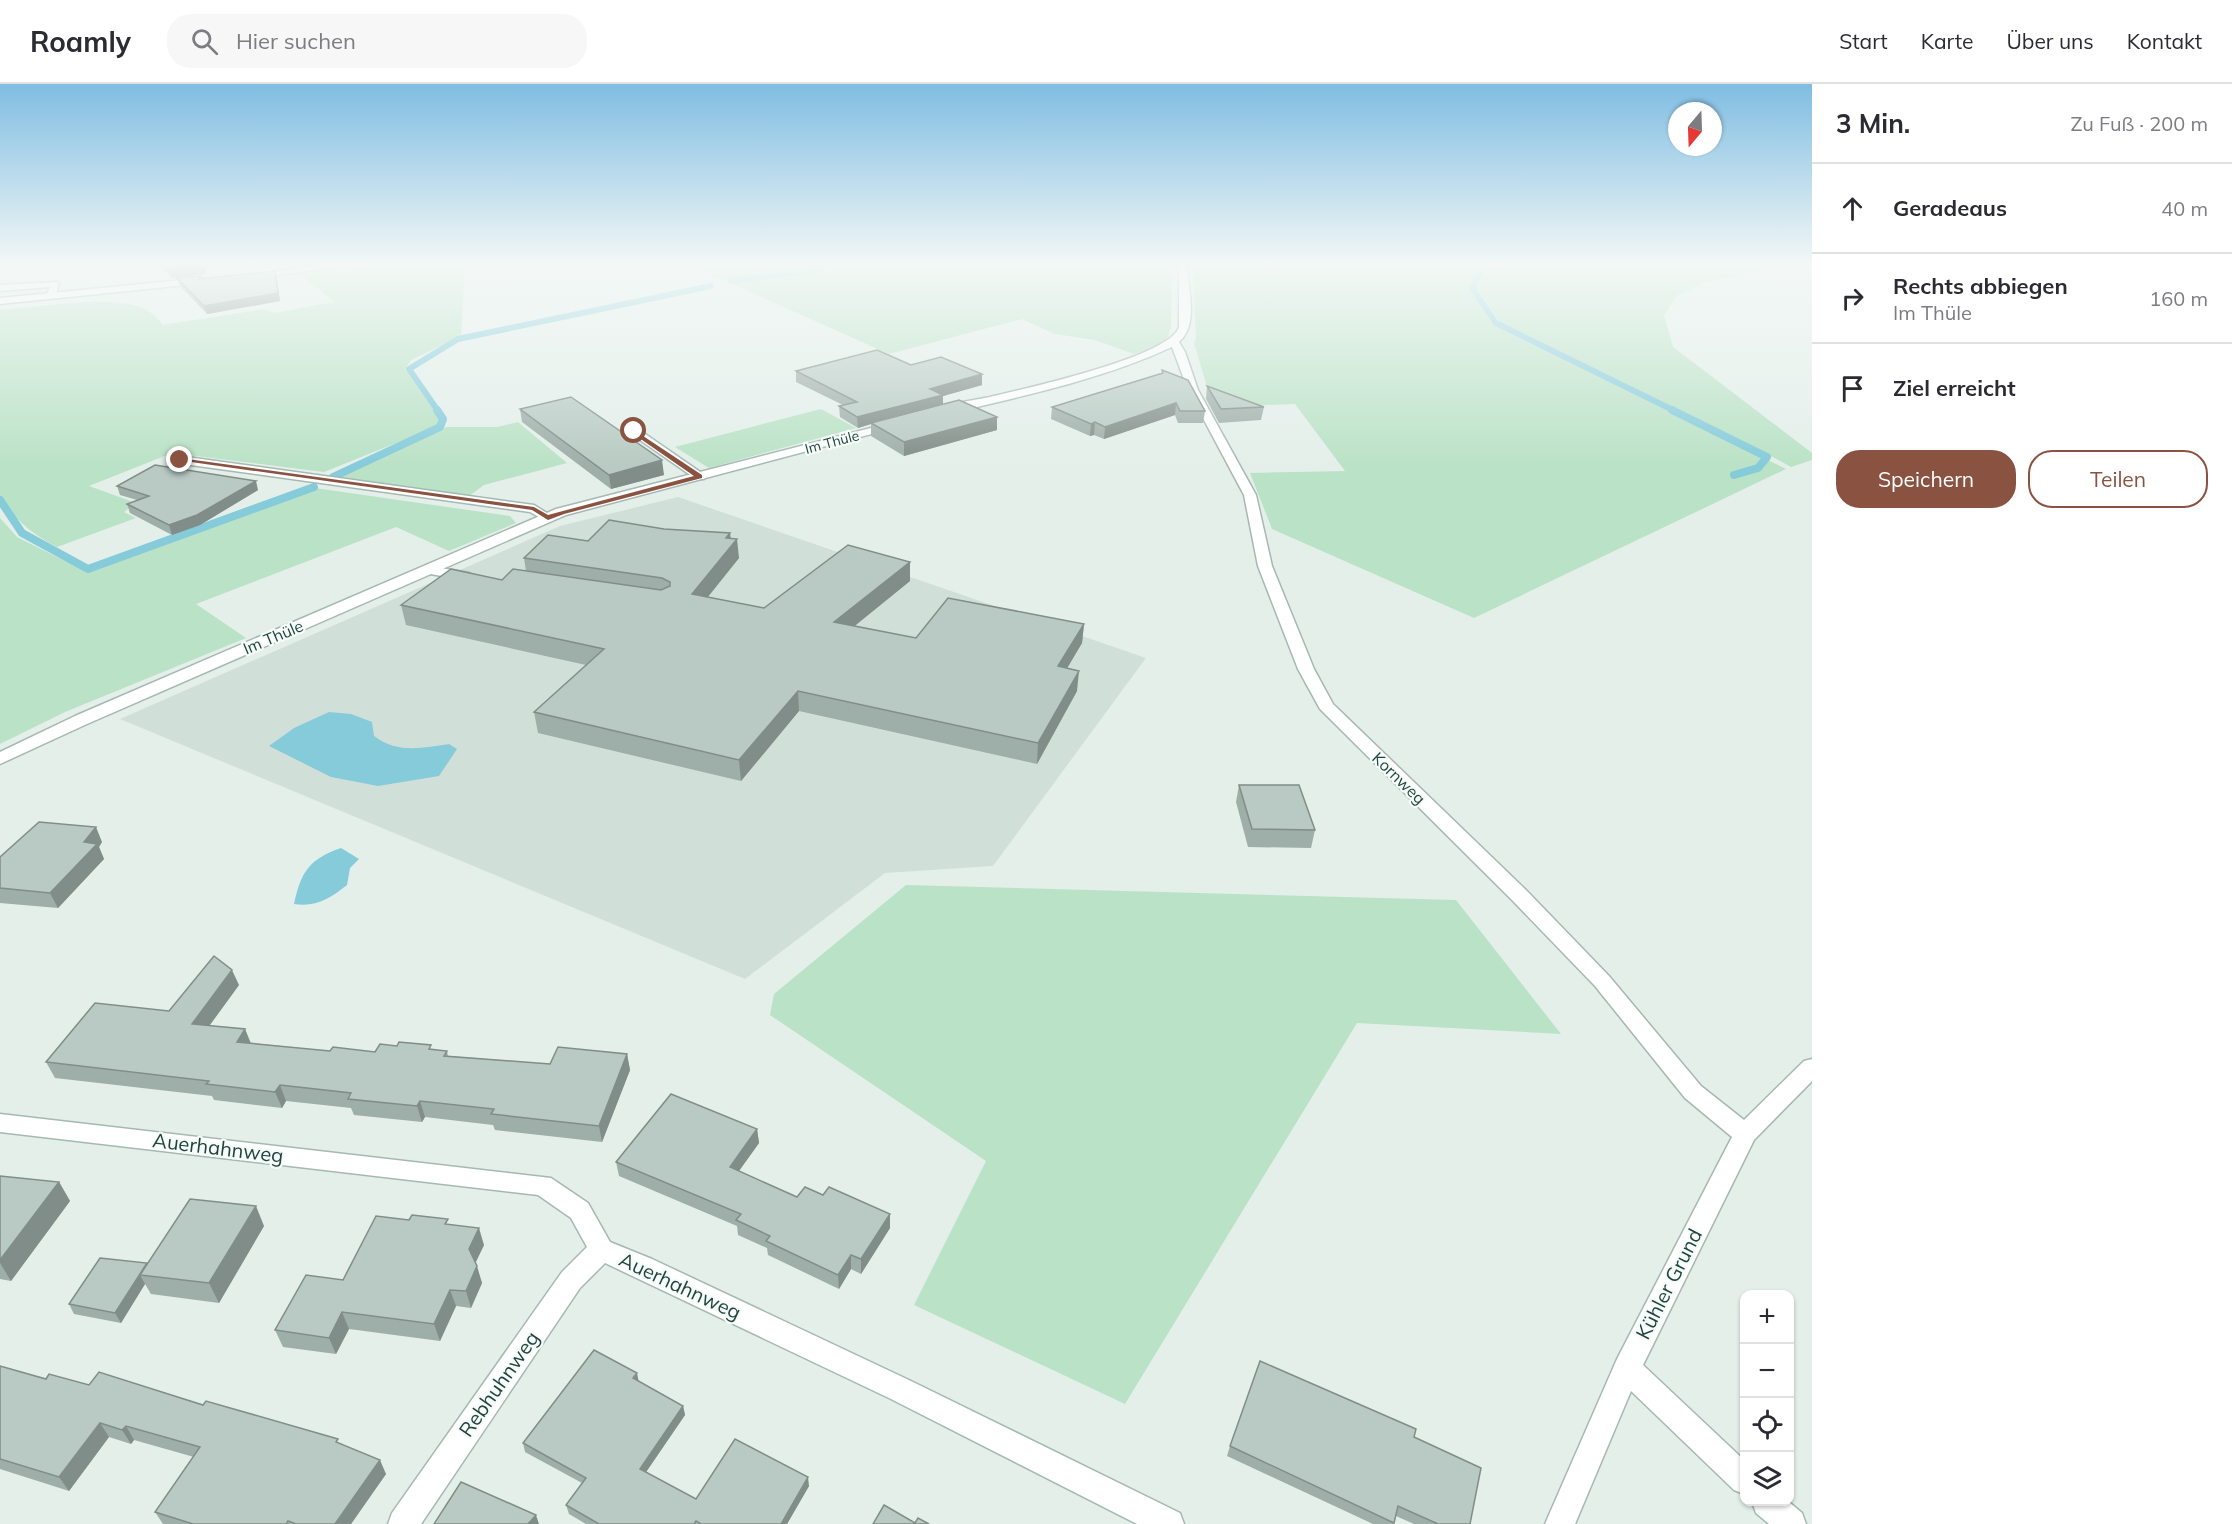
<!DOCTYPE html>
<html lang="de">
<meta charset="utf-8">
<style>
:root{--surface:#fff;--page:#f7f7f7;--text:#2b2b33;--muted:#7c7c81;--line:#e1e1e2;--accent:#8a5241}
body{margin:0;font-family:Mulish,sans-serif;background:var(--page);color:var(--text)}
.controls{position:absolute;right:18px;bottom:18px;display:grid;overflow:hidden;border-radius:12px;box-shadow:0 2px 4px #0004}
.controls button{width:54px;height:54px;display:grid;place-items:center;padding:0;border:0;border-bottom:2px solid var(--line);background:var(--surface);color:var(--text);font:30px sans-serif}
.compass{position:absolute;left:1668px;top:18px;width:54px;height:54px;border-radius:50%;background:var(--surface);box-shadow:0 2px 4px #0004;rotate:199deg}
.stop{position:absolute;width:18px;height:18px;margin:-14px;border:4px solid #8a5241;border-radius:50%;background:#fff}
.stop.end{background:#8a5241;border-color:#fff;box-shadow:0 2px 6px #0008}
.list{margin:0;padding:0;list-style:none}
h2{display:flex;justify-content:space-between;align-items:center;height:78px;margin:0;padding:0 24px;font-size:26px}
h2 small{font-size:20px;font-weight:400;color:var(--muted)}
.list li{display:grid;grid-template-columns:39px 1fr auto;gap:18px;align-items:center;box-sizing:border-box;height:90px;padding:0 24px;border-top:2px solid var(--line)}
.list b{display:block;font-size:22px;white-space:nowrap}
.list p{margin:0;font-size:20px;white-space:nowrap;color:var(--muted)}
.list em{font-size:20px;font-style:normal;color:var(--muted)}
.actions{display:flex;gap:12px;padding:18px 24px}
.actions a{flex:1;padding:14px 0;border:2px solid var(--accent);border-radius:24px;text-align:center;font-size:21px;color:var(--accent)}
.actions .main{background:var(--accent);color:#fff}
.icon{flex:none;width:33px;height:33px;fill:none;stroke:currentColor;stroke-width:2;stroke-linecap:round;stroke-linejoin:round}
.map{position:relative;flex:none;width:1812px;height:1440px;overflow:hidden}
header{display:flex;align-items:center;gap:36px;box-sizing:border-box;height:84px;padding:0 30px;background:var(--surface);border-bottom:2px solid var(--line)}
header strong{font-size:28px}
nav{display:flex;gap:33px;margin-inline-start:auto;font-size:21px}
.search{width:420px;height:54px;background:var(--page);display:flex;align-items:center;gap:15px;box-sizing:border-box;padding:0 21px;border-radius:24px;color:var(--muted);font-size:22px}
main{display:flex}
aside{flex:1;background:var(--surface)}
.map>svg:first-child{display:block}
.built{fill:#d1dfd9}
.green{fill:#bae2c6}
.water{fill:#85cbda}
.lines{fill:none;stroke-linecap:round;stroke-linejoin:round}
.stream-far1{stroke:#85cbda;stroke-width:6}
.stream{stroke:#85cbda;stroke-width:8}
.service-casing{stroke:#a5b8b2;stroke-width:3}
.minor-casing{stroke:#a5b8b2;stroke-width:3}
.service{fill:#fff;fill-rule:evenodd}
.minor{fill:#fff;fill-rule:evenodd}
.wall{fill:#9eaea8}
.shaded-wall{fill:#818d88}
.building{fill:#b8cac3;stroke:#818d88;stroke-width:1.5}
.route{fill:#8a5241}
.labels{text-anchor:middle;stroke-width:4.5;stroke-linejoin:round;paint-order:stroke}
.far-street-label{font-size:14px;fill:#20433b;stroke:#f5fbf8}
.street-label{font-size:16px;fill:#20433b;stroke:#f5fbf8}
.near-street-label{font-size:20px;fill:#20433b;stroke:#f5fbf8}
</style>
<header>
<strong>Roamly</strong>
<div class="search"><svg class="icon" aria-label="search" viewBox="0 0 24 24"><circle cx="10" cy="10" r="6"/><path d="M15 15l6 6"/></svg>Hier suchen</div>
<nav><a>Start</a><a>Karte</a><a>Über uns</a><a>Kontakt</a></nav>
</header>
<main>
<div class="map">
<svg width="1812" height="1440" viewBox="0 0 1812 1440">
<rect width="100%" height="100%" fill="#e4efea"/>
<path class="built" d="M 678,413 L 1146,574 L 993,782 L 885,789 L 745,895 L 120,635 L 560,442 Z"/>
<g class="green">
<path d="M 367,181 L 465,181 L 461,252 L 411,276 L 405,285 L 440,335 L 436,343 L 324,388 L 172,369 L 89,402 L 136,419 L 124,428 L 136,434 L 57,463 C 32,450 15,436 0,413 L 0,226 C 36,223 105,212 137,222 C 149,226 155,231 163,241 L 264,225 L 274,229 L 335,218 L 298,189 Z"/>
<path d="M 689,181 L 826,181 L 722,196 Z"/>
<path d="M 835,181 L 1172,181 L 1171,243 L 1167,255 L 1153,264 L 1134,270 L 1095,256 L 1055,250 L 1022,235 L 889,270 L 728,198 L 817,188 Z"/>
<path d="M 1193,181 L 1482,181 L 1469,205 L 1492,239 L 1786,385 L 1474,534 L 1272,445 L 1250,389 L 1345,387 L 1295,320 L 1213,323 L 1194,259 L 1196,254 Z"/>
<path d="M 1490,181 L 1794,181 L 1703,199 L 1677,212 L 1664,231 L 1673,263 L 1812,369 L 1812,376 L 1791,383 L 1755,363 L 1500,238 L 1476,204 Z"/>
<path d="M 821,325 L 856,344 L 709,384 L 675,363 Z"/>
<path d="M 518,338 L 567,379 L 484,401 L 469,412 L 335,393 L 447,343 L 497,343 Z"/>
<path d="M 315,404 L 510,432 L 516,439 L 449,467 L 396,443 L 196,520 L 246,554 L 65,628 L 0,660 L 0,434 L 17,453 L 87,488 Z"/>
<path d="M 906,801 L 1456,816 L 1561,950 L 1357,939 L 1125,1320 L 914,1221 L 986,1077 L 770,931 L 774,910 Z"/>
</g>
<g class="water">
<path d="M 329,628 L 351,630 L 372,638 L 374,652 C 398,670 422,664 449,660 L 457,665 L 439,692 L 378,702 L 331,693 L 269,662 L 294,644 Z"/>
<path d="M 341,764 L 359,775 L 350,784 L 347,801 C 329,815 317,823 294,820 C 301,788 309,775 341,764 Z"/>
</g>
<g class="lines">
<g class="stream-far1">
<path d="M 1485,181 L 1472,204 L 1496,239 L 1675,327"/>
<path d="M 731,197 L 816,186 L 832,181"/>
<path d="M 438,327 L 409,285 L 458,255 L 711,202"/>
</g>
<g class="stream">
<path d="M 1672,326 L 1767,373 L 1758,384 L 1734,391"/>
<path d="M 333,393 L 440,343 L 443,335 L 437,326"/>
<path d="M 0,416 L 22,449 L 88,485 L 314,403"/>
</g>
<g class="service-casing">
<g id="service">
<path d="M 59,198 L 56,212 L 51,215 L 46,212 L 50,203 L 0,207 L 0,201 Z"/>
<path d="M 630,345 L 638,345 L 706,392 L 704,395 L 696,395 L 630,349 Z"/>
<path d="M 180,372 L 534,421 L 555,434 L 548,438 L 530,428 L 176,379 L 176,373 Z"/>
<path d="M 430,482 L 469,489 L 476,493 L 469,497 L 425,489 L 425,483 Z"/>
</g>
</g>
<g class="minor-casing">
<g id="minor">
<path d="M 321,181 L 352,181 L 252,195 L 247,192 Z"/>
<path d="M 1179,181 L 1187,181 C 1188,206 1199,241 1179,258 L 1185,268 L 1198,306 L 1256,411 L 1272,482 L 1314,585 L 1333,620 L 1526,806 L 1609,892 L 1701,1002 L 1744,1036 L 1804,977 L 1812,975 L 1812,997 L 1754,1056 L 1643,1281 L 1744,1376 L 1744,1410 L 1734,1406 L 1631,1307 L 1575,1440 L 1545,1440 L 1617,1275 L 1732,1053 L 1685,1014 L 1595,902 L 1512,816 L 1320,625 L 1298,585 L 1258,482 L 1244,411 L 1188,306 L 1172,263 C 1101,296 1022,312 947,330 L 941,327 C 952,318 976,316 990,313 C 1023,305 1170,273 1179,243 Z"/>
<path d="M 203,194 L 206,195 L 206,199 L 0,220 L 0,214 Z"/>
<path d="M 894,338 L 900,341 L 898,343 L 566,431 L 87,640 L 0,680 L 0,668 L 75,632 L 556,425 Z"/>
<path d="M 0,1030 L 551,1094 L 588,1119 L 610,1158 L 652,1175 L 911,1297 L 1180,1429 L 1184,1440 L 1137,1440 L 891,1315 L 605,1179 L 580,1204 L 421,1440 L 388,1440 L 392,1429 L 562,1188 L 587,1163 L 571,1134 L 538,1111 L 0,1048 Z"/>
<path d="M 1752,1418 L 1789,1418 L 1802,1429 L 1806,1440 L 1769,1440 L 1756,1429 Z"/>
</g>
</g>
<use href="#service" class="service"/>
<use href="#minor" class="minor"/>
</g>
<g class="wall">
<path d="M 159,181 L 208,181 L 205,190 L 172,194 Z"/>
<path d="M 200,192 L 201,195 L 277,195 L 280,217 L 207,230 L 180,202 L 177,194 Z"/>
<path d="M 911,281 L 982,301 L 943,312 L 943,320 L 997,333 L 997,346 L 904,372 L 871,352 L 871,340 L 858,344 L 840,333 L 839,322 L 843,321 L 796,298 L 796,287 Z"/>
<path d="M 1162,286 L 1205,327 L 1203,339 L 1178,339 L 1175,331 L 1104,355 L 1094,351 L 1090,352 L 1051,335 L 1052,323 L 1162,289 Z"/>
<path d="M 1207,302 L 1264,323 L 1261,336 L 1219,339 L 1206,315 Z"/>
<path d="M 520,325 L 664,391 L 611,405 L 522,338 Z"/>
<path d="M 117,402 L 258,406 L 200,441 L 172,451 L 130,429 L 127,420 L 137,416 L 120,411 Z"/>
<path d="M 664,445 L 730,449 L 731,455 L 739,474 L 708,513 L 764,524 L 910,497 L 854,542 L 916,554 L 1084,540 L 1082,559 L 1067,584 L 1077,607 L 1037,680 L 799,627 L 741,697 L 538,649 L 534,628 L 586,581 L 406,541 L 401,521 L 502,496 L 526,487 L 524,474 L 588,457 Z"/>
<path d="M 1239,701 L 1315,746 L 1311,764 L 1248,763 L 1236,718 Z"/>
<path d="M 102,758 L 99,763 L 104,775 L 58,824 L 0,819 L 0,773 Z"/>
<path d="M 239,901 L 209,942 L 245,945 L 251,959 L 330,967 L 375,968 L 397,962 L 447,967 L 448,972 L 550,980 L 627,970 L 630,986 L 602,1058 L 495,1046 L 493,1041 L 425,1033 L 422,1038 L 354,1031 L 351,1024 L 286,1017 L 282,1024 L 214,1016 L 212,1012 L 55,994 L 46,978 L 169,927 Z"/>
<path d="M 757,1045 L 759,1059 L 739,1087 L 797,1113 L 890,1144 L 861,1190 L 851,1185 L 839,1205 L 768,1171 L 767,1164 L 738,1151 L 737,1142 L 619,1092 L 616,1078 Z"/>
<path d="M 0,1092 L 59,1098 L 70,1117 L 11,1197 L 0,1195 Z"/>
<path d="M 409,1136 L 449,1141 L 484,1161 L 475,1179 L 482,1199 L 471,1224 L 456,1222 L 440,1257 L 349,1245 L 336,1270 L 283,1263 L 275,1246 L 343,1196 Z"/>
<path d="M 264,1142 L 219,1219 L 151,1210 L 145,1200 L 121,1239 L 74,1230 L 69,1220 L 147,1179 Z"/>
<path d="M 0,1282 L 46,1295 L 203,1321 L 340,1359 L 386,1390 L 351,1440 L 163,1440 L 155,1428 L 194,1373 L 134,1356 L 131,1360 L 109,1353 L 69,1407 L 0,1385 Z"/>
<path d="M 638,1298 L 683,1322 L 685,1331 L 646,1388 L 696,1415 L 809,1402 L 787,1440 L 586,1440 L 569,1430 L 566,1421 L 582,1399 L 525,1368 L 523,1359 Z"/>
<path d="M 1414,1353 L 1470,1440 L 1414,1440 L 1396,1432 L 1394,1440 L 1373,1440 L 1227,1372 L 1230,1362 Z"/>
</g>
<g class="shaded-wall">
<path d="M 179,181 L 208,181 L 205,190 L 172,194 L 168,183 Z"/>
<path d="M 275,187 L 280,217 L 207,230 L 204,222 Z"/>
<path d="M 982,290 L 982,301 L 943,312 L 943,322 L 871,339 L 871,340 L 858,344 L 857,333 L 930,305 Z"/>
<path d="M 1176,319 L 1175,331 L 1104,355 L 1105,343 Z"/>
<path d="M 997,333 L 997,346 L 904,372 L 904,358 Z"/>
<path d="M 1095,338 L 1094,351 L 1090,352 L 1091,340 Z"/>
<path d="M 662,376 L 664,391 L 611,405 L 609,391 Z"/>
<path d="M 256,397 L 258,406 L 200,441 L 172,451 L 169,441 Z"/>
<path d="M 730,449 L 731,463 L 737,455 L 739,474 L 694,530 L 692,510 L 726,454 Z"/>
<path d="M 910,478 L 910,497 L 835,558 L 834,538 Z"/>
<path d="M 1084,540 L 1082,559 L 1056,603 L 1058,582 Z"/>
<path d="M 1079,587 L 1077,607 L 1037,680 L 1038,659 Z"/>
<path d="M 798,607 L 799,627 L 741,697 L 739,676 Z"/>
<path d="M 96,743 L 102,758 L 99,763 L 104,775 L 58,824 L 50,809 L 84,758 Z"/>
<path d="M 232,886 L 239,901 L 199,956 L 192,940 Z"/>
<path d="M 245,945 L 251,961 L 237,958 Z"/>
<path d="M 627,970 L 630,986 L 602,1058 L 599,1042 Z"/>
<path d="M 280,1001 L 286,1017 L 282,1024 L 275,1008 Z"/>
<path d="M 420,1017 L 425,1033 L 422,1038 L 417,1022 Z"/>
<path d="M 757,1045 L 759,1059 L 731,1098 L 730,1083 Z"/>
<path d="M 59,1098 L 70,1117 L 11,1197 L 0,1179 L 0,1176 Z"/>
<path d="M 256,1122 L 264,1142 L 219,1219 L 209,1199 Z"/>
<path d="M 890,1130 L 890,1144 L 861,1190 L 861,1175 Z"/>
<path d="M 479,1144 L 484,1161 L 474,1182 L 469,1165 Z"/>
<path d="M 851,1171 L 851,1185 L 839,1205 L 838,1191 Z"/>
<path d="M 147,1179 L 140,1191 L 145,1200 L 121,1239 L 115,1229 Z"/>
<path d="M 477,1182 L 482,1199 L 471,1224 L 466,1207 Z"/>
<path d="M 450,1206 L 456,1222 L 440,1257 L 434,1240 Z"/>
<path d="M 342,1228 L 349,1245 L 336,1270 L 329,1254 Z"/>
<path d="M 637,1289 L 639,1299 L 633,1294 Z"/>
<path d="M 683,1322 L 685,1331 L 642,1394 L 640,1385 Z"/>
<path d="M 100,1339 L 109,1353 L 69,1407 L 59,1393 Z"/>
<path d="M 126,1342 L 134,1356 L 131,1360 L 122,1346 Z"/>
<path d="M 380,1376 L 386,1390 L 351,1440 L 335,1440 Z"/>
<path d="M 808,1393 L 809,1402 L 787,1440 L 781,1440 Z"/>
<path d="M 536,1431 L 539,1440 L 528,1440 Z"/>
</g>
<g class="building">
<path d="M 275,187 L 278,209 L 204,222 L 177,194 L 200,192 L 199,195 Z"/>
<path d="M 877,266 L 911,281 L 941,273 L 982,290 L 930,305 L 943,311 L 857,333 L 839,322 L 857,318 L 796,287 Z"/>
<path d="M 1162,286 L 1188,296 L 1205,327 L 1180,327 L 1176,319 L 1105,343 L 1095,338 L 1091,340 L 1052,323 L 1163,289 Z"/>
<path d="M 1207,302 L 1264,323 L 1221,325 Z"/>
<path d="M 571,313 L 662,376 L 609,391 L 520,325 Z"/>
<path d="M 959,316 L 997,333 L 904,358 L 871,339 Z"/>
<path d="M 155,381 L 256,397 L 197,431 L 169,441 L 127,420 L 149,412 L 117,402 Z"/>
<path d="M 609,436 L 664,445 L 730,449 L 726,454 L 737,455 L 692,510 L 764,524 L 848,461 L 910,478 L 834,538 L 916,554 L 948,514 L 1084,540 L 1058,582 L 1079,587 L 1038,659 L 798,607 L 739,676 L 534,628 L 604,565 L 401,521 L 451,485 L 502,496 L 513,485 L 661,506 L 670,502 L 670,498 L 662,494 L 524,474 L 548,451 L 588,457 Z"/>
<path d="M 1239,701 L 1299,701 L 1315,746 L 1252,745 Z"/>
<path d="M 39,738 L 96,743 L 84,758 L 97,760 L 50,809 L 0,804 L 0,773 Z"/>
<path d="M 214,872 L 232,886 L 192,940 L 245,945 L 237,958 L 330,967 L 333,963 L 375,968 L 380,960 L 397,962 L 399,958 L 431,961 L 429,965 L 447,967 L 444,972 L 550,980 L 558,963 L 627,970 L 599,1042 L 491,1030 L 494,1025 L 420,1017 L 417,1022 L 348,1015 L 351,1009 L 280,1001 L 275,1008 L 206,1000 L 209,997 L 46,978 L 95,919 L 169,927 Z"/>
<path d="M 671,1010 L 757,1045 L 730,1083 L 797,1113 L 805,1103 L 823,1111 L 829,1103 L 890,1130 L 861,1175 L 851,1171 L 838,1191 L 766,1157 L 770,1152 L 736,1136 L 741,1130 L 616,1078 Z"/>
<path d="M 0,1092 L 59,1098 L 0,1176 Z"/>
<path d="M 190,1115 L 256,1122 L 209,1199 L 140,1191 Z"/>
<path d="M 412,1131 L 448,1135 L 445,1140 L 479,1144 L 469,1165 L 477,1182 L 466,1207 L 450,1206 L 434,1240 L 342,1228 L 329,1254 L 275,1246 L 306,1191 L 343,1196 L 376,1132 L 409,1136 Z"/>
<path d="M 100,1174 L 147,1179 L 115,1229 L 69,1220 Z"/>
<path d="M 594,1266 L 637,1289 L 633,1294 L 683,1322 L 640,1385 L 696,1415 L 735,1355 L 808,1393 L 781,1440 L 701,1440 L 696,1437 L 694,1440 L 599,1440 L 566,1421 L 586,1394 L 523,1359 Z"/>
<path d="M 1260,1277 L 1416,1345 L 1414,1353 L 1481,1384 L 1470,1440 L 1438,1440 L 1398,1422 L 1394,1439 L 1230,1362 Z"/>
<path d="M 0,1282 L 46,1295 L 49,1290 L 89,1301 L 99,1288 L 203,1321 L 206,1317 L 338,1355 L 336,1358 L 380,1376 L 335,1440 L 296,1440 L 288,1437 L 286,1440 L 193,1440 L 155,1428 L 200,1363 L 126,1342 L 122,1346 L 100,1339 L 59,1393 L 0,1375 Z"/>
<path d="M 461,1398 L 536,1431 L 528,1440 L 434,1440 Z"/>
<path d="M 884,1421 L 915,1439 L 918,1434 L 929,1440 L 873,1440 Z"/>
</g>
<linearGradient id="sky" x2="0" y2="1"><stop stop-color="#80bde2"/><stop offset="0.47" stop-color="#f3f8f6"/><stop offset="1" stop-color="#f3f8f6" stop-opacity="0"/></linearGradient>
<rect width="1812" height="383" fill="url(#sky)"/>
<path class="route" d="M 634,346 L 702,391 L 702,394 L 564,430 L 548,436 L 532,426 L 177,376 L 180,374 L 534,423 L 548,431 L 694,392 L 632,349 Z"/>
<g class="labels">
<g class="far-street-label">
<text transform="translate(832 358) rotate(-15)" y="5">Im Thüle</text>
</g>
<g class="street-label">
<text transform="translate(273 553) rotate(-23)" y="6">Im Thüle</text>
<text transform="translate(1399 694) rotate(44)" y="6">Kornweg</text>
</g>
<g class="near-street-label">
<text transform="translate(218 1064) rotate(7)" y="7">Auerhahnweg</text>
<text transform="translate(1669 1200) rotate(-63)" y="7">Kühler Grund</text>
<text transform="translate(680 1202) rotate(25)" y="7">Auerhahnweg</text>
<text transform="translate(499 1300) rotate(-55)" y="7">Rebhuhnweg</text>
</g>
</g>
</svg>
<div class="controls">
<button>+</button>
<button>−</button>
<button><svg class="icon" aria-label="locate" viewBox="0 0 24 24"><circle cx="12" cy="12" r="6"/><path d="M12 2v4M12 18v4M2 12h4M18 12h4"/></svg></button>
<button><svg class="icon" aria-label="layers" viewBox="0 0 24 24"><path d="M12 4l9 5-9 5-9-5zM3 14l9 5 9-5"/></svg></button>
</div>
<svg class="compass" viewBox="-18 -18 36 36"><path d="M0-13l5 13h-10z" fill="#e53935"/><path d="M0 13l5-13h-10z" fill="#7c7c81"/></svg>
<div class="stop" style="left:634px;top:347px"></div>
<div class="stop end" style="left:180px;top:376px"></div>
</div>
<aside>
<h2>3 Min.<small>Zu Fuß · 200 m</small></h2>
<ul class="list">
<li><svg class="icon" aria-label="ahead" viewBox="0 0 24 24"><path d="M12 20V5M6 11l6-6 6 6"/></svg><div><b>Geradeaus</b></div><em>40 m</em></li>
<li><svg class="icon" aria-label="right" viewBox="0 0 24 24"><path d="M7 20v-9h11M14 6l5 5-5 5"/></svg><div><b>Rechts abbiegen</b><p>Im Thüle</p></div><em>160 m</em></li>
<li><svg class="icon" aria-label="arrive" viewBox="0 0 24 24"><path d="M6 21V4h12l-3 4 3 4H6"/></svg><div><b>Ziel erreicht</b></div></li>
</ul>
<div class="actions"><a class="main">Speichern</a><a>Teilen</a></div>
</aside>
</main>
